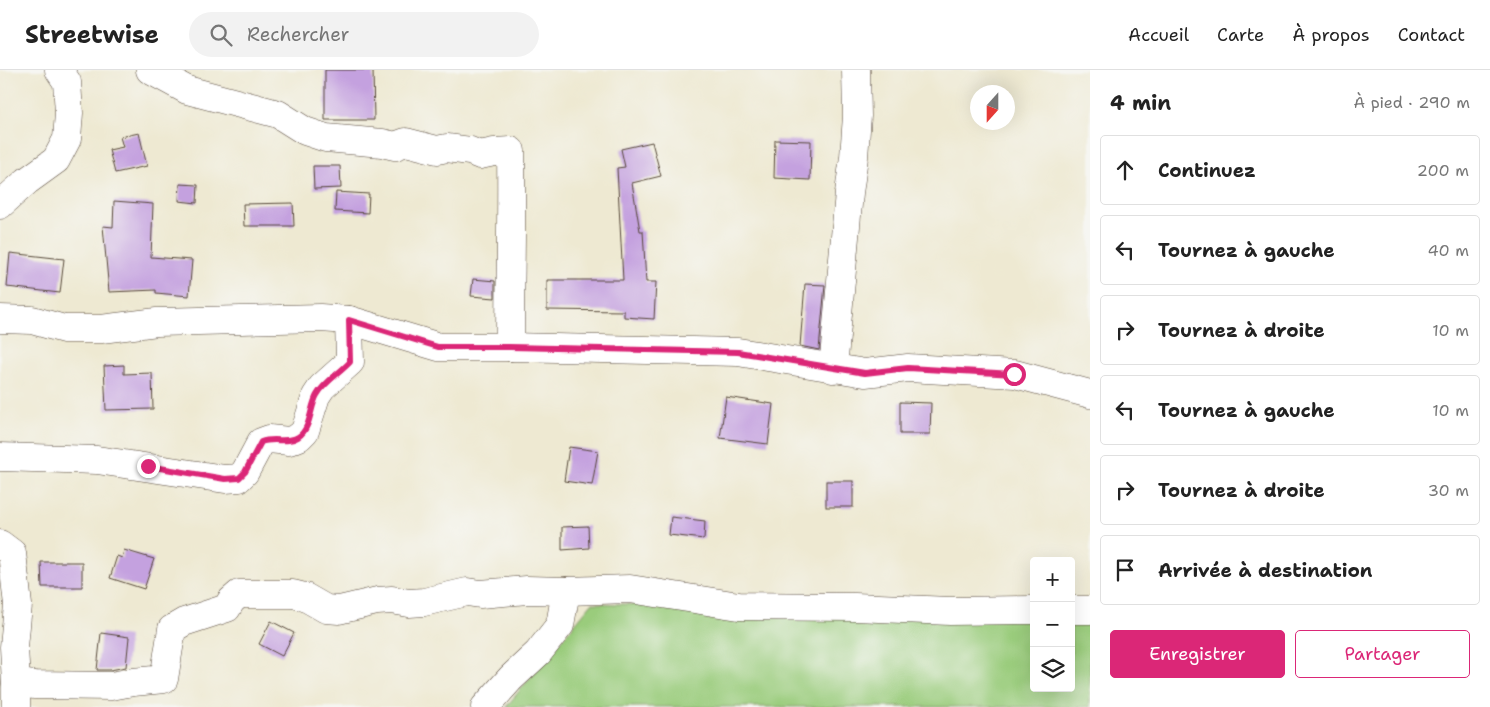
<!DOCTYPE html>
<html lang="fr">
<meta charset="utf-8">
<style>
:root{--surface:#fff;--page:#f2f2f2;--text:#222;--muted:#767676;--line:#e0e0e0;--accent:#db2777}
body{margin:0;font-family:"Shantell Sans",sans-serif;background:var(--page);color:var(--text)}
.controls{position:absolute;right:15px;bottom:15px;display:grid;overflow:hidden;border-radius:5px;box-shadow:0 5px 20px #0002}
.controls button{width:45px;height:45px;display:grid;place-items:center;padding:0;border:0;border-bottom:1px solid var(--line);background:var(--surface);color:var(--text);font:25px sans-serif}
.compass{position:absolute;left:970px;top:15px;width:45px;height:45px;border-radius:50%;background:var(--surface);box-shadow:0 5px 20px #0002;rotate:201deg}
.stop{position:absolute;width:15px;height:15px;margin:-11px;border:4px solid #db2777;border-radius:50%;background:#fff}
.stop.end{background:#db2777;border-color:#fff;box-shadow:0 1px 5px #0008}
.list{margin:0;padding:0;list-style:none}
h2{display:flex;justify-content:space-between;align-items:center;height:65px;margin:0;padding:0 20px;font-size:21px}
h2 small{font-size:16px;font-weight:400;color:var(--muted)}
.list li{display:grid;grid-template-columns:32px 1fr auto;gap:15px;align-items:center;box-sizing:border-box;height:70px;margin:0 10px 10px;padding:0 10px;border:1px solid var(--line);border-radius:5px}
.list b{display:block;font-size:19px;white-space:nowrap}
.list em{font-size:16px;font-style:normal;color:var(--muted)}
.actions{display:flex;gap:10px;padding:15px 20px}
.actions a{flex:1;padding:11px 0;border:1px solid var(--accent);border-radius:5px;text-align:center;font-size:18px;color:var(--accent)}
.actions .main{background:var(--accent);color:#fff}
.icon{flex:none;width:28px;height:28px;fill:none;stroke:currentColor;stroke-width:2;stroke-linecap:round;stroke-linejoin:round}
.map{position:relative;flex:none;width:1090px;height:637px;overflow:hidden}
header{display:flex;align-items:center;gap:30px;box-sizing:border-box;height:70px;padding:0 25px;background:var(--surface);border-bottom:1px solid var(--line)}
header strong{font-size:24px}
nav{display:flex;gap:28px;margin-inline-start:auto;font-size:18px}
.search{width:350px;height:45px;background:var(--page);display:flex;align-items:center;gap:12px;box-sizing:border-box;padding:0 18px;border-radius:28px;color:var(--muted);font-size:19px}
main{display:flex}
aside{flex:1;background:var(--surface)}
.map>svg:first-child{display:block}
.green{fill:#9acc7c;stroke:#6a7b4d}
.building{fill:#c4a1df}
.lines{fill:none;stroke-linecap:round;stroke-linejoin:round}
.minor-casing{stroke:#564739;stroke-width:29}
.minor{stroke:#fff;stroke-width:28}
.route{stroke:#db2777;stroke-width:6}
</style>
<header>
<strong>Streetwise</strong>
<div class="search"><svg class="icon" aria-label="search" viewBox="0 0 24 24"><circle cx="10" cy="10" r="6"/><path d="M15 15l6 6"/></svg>Rechercher</div>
<nav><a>Accueil</a><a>Carte</a><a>À propos</a><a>Contact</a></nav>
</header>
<main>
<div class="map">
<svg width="1090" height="637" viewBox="0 0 1090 637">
<rect width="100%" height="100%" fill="#f6f6f2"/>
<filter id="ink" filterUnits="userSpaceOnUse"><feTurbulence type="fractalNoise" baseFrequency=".02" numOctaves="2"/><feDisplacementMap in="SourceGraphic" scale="10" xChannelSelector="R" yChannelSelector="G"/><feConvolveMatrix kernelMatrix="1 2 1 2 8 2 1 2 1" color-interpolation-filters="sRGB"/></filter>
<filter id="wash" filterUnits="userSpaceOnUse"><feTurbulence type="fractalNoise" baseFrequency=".0096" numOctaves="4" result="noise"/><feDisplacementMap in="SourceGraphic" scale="20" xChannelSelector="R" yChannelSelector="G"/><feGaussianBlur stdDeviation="1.12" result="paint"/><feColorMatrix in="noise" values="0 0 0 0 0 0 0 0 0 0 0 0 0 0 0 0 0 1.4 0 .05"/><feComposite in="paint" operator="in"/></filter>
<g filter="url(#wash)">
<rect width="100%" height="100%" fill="#eee9d2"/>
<path class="green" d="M 592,533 L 1034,548 L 1034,618 L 1071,618 L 1071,549 L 1090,550 L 1090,637 L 506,637 Z"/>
<g id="blocks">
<g class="building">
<path d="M 325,0 L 373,0 L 374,50 L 325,50 Z"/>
<path d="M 139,63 L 147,96 L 115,103 L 109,80 L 123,77 L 120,67 Z"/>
<path d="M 775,70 L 811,71 L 810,110 L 774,108 Z"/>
<path d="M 652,72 L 661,106 L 632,113 L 640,161 L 643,161 L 646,212 L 656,212 L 654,249 L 624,247 L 624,241 L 547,240 L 547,210 L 623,210 L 617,98 L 625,97 L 621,79 Z"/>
<path d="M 313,96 L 340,96 L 341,118 L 314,119 Z"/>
<path d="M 180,114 L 198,115 L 197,133 L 179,131 Z"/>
<path d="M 336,122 L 369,124 L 368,143 L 335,141 Z"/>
<path d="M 114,131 L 153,134 L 151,187 L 192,190 L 189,226 L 156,223 L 156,220 L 109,222 L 103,156 L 113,157 Z"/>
<path d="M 293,133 L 294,156 L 244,156 L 243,134 Z"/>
<path d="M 10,183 L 64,189 L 60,223 L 7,217 Z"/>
<path d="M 473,209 L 495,211 L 495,228 L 471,226 Z"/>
<path d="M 805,214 L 825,215 L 819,280 L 800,276 Z"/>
<path d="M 124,295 L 124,304 L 152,303 L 153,339 L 106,340 L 104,296 Z"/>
<path d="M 726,327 L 773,334 L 768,374 L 720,368 Z"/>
<path d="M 900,332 L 931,333 L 930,364 L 900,364 Z"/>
<path d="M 569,377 L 598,381 L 592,415 L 564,411 Z"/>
<rect x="826" y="411" width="27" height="26"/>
<path d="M 671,447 L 705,451 L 704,469 L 669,465 Z"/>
<path d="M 588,456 L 589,478 L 562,480 L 562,457 Z"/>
<path d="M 124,480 L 154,489 L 144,519 L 110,508 L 117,486 L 122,488 Z"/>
<path d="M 41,492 L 82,492 L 82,517 L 42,517 Z"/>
<path d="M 271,551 L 294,563 L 282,586 L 259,574 Z"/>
<path d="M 101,563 L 129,567 L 126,597 L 110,600 L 97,600 Z"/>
</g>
</g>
</g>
<g filter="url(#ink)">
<use href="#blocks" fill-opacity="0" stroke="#564739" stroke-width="1"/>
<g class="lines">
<g class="minor-casing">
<g id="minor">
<path d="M 150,0 L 187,20 L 278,44 L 305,61 L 326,68 L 382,73 L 395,76 L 406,72 L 437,80 L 447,78 L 470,81 L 480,85 L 494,82 L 511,81 C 512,146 510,212 510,277"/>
<path d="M 0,135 L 27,111 L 56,90 L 67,69 L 69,43 L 67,12 L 59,0"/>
<path d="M 0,249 L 32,250 L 64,259 L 101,259 L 157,252 L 320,248 L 349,250 L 439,277 L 510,277 L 738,282 L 865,303 L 908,298 L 1015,304 L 1090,324"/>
<path d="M 833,299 L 849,123 L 854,87 L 857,46 L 856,0"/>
<path d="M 0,387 L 97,390 L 225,409 L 239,408 L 245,402 L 261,372 L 269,369 L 289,371 L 299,367 L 305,361 L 316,326 L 322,317 L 350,292 L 349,250"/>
<path d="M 0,474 L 12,483 L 18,535 L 14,577 L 16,613"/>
<path d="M 1071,540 L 1090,540"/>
<path d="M 16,637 L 16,613 L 35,615 L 111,616 L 133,612 L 164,609 L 172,559 L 184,552 L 227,538 L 231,531 L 239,524 L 293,524 L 305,527 L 326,539 L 339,540 L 377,531 L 392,530 L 409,533 L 424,532 L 467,522 L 480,524 L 527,520 L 566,521 L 630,519 L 739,536 L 855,537 L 950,541 L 1034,540"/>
<path d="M 485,637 L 511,608 L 538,583 L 560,555 L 566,521"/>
</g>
</g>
<use href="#minor" class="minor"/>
</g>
</g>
<g class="lines" filter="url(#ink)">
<path class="route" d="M 148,396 L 225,409 L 239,408 L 245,402 L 261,372 C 274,367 287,374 298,367 C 311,359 310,337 317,325 C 324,312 340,303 350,292 L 349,250 L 438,277 L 510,277 L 738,282 L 865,303 L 908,298 L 1014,304"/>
</g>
</svg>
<div class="controls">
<button>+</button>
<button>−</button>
<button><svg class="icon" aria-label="layers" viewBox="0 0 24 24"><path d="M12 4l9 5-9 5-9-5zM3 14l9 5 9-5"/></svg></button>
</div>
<svg class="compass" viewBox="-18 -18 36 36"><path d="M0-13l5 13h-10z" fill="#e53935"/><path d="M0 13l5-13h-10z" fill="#767676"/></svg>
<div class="stop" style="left:1014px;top:304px"></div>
<div class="stop end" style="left:148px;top:396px"></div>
</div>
<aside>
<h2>4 min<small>À pied · 290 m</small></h2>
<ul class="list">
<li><svg class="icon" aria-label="ahead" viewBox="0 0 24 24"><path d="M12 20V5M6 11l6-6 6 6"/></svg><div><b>Continuez</b></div><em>200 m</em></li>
<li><svg class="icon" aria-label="left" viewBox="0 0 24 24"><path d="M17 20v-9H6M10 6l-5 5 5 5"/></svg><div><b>Tournez à gauche</b></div><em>40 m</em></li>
<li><svg class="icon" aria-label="right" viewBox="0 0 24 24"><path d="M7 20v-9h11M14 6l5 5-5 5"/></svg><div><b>Tournez à droite</b></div><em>10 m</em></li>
<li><svg class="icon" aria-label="left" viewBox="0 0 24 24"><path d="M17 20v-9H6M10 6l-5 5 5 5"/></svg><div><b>Tournez à gauche</b></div><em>10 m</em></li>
<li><svg class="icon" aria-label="right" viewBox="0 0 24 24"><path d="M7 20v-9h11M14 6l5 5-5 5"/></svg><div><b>Tournez à droite</b></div><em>30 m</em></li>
<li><svg class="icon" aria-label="arrive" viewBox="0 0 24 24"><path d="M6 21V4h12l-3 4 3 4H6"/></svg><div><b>Arrivée à destination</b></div></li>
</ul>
<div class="actions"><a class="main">Enregistrer</a><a>Partager</a></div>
</aside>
</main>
